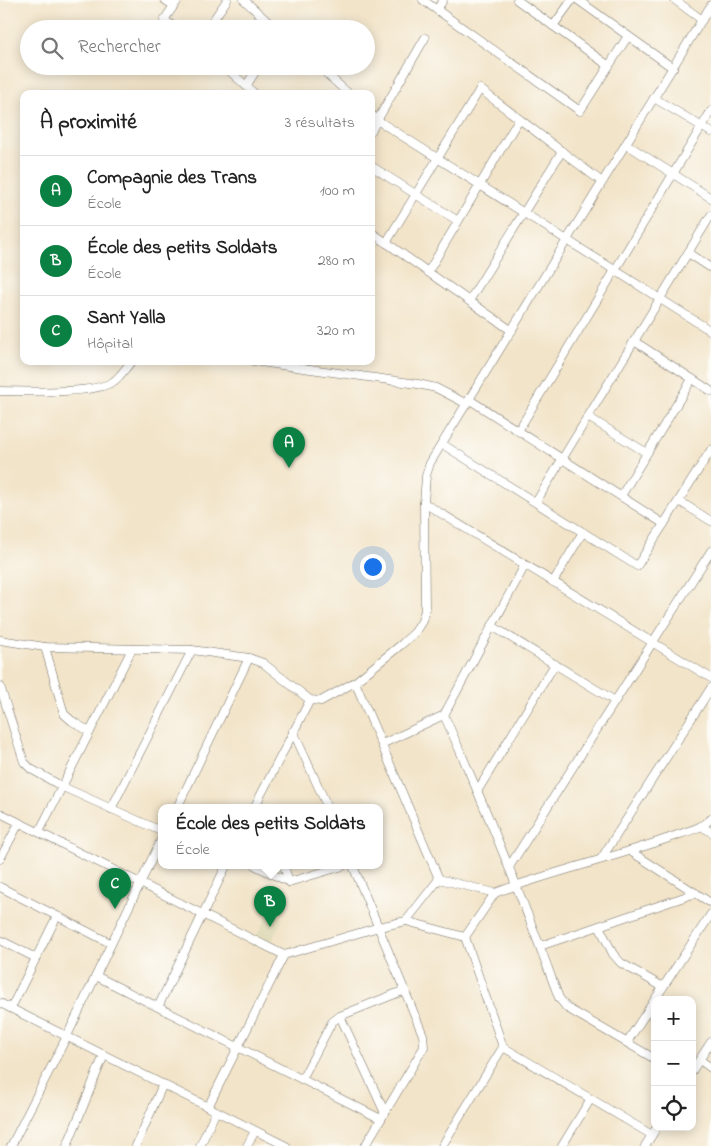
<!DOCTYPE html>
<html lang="fr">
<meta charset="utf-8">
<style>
:root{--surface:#fff;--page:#f6f6f6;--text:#222;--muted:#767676;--line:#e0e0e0;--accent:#0b8043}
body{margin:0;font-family:"Indie Flower",sans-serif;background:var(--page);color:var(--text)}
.controls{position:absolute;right:15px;bottom:15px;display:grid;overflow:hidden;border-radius:10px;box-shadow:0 2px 12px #0003}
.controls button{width:45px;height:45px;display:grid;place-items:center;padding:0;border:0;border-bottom:1px solid var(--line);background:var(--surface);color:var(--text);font:25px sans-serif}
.you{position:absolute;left:372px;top:566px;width:18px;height:18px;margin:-12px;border:4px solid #fff;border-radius:50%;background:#1a73e8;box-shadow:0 0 0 8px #1a73e833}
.badge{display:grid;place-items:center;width:32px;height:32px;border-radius:50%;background:var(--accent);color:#fff;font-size:16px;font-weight:700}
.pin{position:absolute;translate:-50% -41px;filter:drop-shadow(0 1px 2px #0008)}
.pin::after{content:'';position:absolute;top:26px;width:18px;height:15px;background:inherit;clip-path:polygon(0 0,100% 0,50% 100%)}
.popup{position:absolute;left:158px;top:804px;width:225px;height:65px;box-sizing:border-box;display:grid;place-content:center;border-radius:10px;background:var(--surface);filter:drop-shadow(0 1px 4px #0005);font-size:16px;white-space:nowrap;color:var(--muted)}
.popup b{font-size:19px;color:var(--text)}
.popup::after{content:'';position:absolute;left:50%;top:100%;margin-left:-10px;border:10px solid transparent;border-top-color:var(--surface)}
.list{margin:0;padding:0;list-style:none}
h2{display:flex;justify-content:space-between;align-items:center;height:65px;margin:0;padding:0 20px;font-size:21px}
h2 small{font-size:16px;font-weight:400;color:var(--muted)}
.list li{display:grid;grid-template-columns:32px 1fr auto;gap:15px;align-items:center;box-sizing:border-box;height:70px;padding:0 20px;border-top:1px solid var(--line)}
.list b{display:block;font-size:19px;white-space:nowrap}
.list p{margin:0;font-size:16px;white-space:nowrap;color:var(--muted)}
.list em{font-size:16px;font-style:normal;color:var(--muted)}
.icon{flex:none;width:28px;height:28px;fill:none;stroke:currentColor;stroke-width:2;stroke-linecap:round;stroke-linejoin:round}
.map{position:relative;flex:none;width:711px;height:1146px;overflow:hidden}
.search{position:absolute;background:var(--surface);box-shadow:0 2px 12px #0003;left:20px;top:20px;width:355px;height:55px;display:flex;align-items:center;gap:12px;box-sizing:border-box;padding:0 18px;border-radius:28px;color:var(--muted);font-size:19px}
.panel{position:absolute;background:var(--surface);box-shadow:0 2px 12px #0003;left:20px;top:90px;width:355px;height:275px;border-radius:10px}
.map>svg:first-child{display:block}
.built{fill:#e1dcbb}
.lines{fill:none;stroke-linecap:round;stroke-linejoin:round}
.street-casing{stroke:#716c62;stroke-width:9}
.street{stroke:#fff;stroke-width:8}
</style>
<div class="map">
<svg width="711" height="1146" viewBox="0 0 711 1146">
<rect width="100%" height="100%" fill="#fdfcf7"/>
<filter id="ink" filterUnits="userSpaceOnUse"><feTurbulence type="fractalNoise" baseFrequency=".02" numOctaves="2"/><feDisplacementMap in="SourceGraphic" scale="10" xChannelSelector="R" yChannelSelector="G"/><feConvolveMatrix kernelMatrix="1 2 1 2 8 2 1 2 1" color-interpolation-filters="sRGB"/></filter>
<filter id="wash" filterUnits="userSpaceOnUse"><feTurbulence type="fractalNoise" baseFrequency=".0096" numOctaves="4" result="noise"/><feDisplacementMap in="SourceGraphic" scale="20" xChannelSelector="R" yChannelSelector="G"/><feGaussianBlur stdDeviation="1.12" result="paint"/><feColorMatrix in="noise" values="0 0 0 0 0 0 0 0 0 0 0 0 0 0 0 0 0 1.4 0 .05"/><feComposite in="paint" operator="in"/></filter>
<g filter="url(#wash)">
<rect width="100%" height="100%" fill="#f2e4c9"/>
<path class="built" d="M 270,911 L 283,918 L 272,941 L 257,935 Z"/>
</g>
<g filter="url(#ink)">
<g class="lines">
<g class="street-casing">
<g id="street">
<path d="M 165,0 L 174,6"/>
<path d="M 244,0 L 276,29"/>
<path d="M 423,0 L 580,111 L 628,36"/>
<path d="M 517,0 L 609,66"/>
<path d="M 578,0 L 673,68"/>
<path d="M 675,0 L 702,20"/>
<path d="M 437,10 L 443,0"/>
<path d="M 553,26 L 572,0"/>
<path d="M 178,29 L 164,20 L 178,0"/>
<path d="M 207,29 L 227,0"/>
<path d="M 224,66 L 255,94"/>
<path d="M 318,66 L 349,94"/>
<path d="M 246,86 L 259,66"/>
<path d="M 654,98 L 711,132"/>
<path d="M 371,114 L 377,120 L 711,331"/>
<path d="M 371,131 L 425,38"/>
<path d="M 626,144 L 711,198"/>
<path d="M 371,166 L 458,221"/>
<path d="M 371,232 L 512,331"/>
<path d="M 386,243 L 480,89 L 602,182"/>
<path d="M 688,253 L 711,268"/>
<path d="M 428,272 L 519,119"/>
<path d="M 469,301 L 562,151"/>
<path d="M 634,341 L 711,391"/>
<path d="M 253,361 L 418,384 L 436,388 L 467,404"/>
<path d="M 0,391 C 25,391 95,395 114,381 C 120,377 126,367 132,361"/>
<path d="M 470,400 L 664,524"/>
<path d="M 588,417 L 647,453"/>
<path d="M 518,431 L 711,111"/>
<path d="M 442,444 L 637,566 L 711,450"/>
<path d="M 621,496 L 692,379"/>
<path d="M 679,501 L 711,521"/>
<path d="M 536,502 L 711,215"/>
<path d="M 424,503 L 711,678"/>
<path d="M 553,582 L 583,532"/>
<path d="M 492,626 L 615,701"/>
<path d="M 0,640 L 45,647 L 192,650 L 249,658 L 263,663 L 310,700 L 321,701 L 355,682 L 402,644 L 415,632 L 422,621 L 425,610 L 424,503 L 426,476 L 430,463 L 711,5"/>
<path d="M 45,647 L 64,714 L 72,721 L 90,732"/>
<path d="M 355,682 L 439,879"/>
<path d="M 0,686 L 24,762 L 31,769 L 63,787 L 161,831"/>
<path d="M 444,715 C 486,808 524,902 559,998 L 567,1008 L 655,1059"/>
<path d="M 293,731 L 328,808"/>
<path d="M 382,744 L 444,715 L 525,565"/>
<path d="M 478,790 L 555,664"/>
<path d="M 177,808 L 249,658"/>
<path d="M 254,808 L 310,700"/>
<path d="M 111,809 L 192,650"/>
<path d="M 0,813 L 284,955 L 379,927 L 406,921"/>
<path d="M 701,826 L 711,832"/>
<path d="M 39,832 L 132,649"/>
<path d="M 630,851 L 711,903"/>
<path d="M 0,859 L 19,823"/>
<path d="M 601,859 L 711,688"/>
<path d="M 256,866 L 289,882 L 343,866"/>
<path d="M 284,866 L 289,882"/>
<path d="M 353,866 L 423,1035 L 424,1047 L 365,1146"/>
<path d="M 509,867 L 711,551"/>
<path d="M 439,879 L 495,893 L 465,937 L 406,921 Z"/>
<path d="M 0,887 L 110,943"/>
<path d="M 495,893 C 551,872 609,859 666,839 C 680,833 700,830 711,819"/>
<path d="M 599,926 L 613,954 L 621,963 L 663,987"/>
<path d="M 0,940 L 36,958"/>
<path d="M 540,946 L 696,893"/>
<path d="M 96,976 L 381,1119"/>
<path d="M 0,1003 L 286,1146"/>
<path d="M 158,1007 L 226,866"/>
<path d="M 11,1008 L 57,916"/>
<path d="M 340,1016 L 385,1113"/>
<path d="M 627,1042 L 711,914"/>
<path d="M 503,1047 L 652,1135"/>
<path d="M 700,1060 L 711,1068"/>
<path d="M 692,1071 L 711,1042"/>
<path d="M 302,1079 L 332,1022 L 340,1016 L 405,990"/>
<path d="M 208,1107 L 284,955"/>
<path d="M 11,1146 L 67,1036 L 161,840"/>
<path d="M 67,1146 L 104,1055"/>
<path d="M 136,1146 L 163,1084"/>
<path d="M 200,1146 L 216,1111"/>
<path d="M 247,1146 L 255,1131"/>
<path d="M 442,1146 L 503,1047 L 465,937"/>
<path d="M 562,1146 L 590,1100"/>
<path d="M 645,1146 L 657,1127"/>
</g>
</g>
<use href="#street" class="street"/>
</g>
</g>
</svg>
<div class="controls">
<button>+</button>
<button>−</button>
<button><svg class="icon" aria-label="locate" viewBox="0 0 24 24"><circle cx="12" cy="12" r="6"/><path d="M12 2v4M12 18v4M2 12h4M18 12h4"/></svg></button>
</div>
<div class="you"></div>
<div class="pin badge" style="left:289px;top:468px">A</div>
<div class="pin badge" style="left:270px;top:927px">B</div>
<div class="popup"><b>École des petits Soldats</b>École</div>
<div class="pin badge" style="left:115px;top:909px">C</div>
<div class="search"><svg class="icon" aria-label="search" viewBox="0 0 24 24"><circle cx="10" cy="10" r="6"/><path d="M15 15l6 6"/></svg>Rechercher</div>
<section class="panel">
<h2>À proximité<small>3 résultats</small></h2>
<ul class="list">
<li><span class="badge">A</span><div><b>Compagnie des Trans</b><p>École</p></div><em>100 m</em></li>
<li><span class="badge">B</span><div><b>École des petits Soldats</b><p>École</p></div><em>280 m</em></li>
<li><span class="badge">C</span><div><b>Sant Yalla</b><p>Hôpital</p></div><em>320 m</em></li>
</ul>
</section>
</div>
